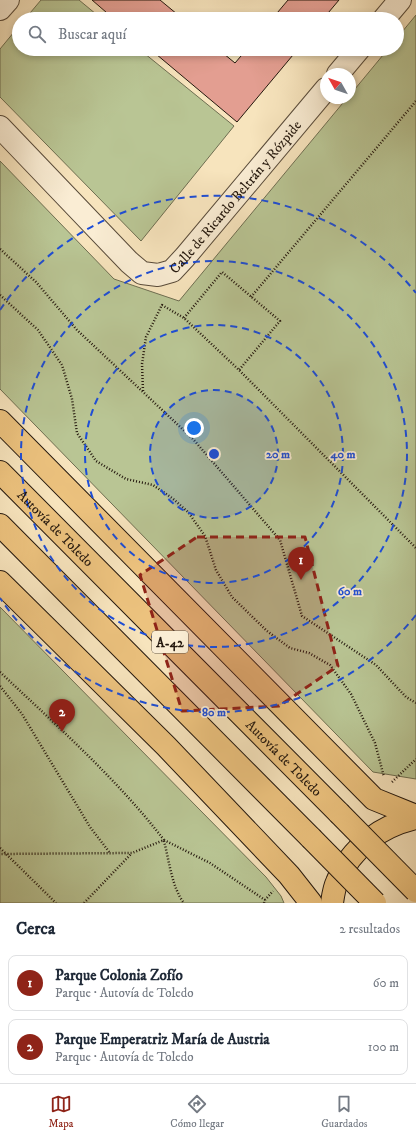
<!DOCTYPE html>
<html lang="es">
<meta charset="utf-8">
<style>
:root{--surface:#fff;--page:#f6f6f7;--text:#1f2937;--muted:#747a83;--line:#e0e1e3;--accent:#8f2418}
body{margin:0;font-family:"IM FELL DW Pica",serif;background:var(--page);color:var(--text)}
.compass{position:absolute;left:320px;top:68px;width:36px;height:36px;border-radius:50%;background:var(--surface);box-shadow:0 2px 6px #0003;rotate:310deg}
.you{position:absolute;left:194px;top:428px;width:14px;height:14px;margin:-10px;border:3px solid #fff;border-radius:50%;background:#1a73e8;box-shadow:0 0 0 6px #1a73e833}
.badge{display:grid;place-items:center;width:26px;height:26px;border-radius:50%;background:var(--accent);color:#fff;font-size:13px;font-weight:700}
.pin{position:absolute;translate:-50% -33px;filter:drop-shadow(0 1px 2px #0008)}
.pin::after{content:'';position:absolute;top:21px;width:14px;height:12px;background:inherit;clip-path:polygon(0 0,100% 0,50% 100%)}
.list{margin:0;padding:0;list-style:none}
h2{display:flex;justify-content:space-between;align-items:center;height:52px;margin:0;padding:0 16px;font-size:17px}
h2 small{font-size:13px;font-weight:400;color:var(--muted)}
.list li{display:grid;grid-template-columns:26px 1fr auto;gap:12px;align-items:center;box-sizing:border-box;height:56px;margin:0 8px 8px;padding:0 8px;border:1px solid var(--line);border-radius:8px}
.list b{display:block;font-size:15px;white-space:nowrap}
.list p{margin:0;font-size:13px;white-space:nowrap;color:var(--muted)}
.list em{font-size:13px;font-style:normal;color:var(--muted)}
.icon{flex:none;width:22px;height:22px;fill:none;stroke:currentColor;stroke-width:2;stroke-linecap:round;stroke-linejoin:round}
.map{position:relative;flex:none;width:416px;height:903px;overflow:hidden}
.search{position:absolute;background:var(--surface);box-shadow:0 2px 6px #0003;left:12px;right:12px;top:12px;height:44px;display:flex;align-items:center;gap:10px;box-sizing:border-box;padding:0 14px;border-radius:22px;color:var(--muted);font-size:15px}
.sheet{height:180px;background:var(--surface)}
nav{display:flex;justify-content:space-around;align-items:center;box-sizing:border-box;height:56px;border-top:1px solid var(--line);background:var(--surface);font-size:11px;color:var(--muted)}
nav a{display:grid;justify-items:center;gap:2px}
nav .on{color:var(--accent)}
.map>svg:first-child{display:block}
.green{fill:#b9c594;stroke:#6e6e51}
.building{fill:#e39e91;stroke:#24180e}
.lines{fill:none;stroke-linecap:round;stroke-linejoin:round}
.street-casing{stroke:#594b3a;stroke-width:24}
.primary-casing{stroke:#24180e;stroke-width:24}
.highway-casing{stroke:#24180e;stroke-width:24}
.path{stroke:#24180e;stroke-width:2.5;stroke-dasharray:1 2;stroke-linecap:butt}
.street{stroke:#faedd4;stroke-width:22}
.primary{stroke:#ecc27e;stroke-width:22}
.highway{stroke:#ecc27e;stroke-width:22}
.highway-bridge-casing{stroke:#24180e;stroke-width:24;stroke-linecap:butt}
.highway-bridge{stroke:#ecc27e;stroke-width:22}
.marked{fill:#8f2418;fill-opacity:0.2;stroke:#8f2418;stroke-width:3;stroke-dasharray:8 5;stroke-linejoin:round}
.ring{fill:none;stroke:#1d4ed8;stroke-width:2;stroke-dasharray:7 5}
.labels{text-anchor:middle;stroke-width:3.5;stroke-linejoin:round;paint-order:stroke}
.shield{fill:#faedd4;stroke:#645849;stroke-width:1}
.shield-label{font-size:13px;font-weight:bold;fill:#24180e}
.street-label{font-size:14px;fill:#24180e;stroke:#faedd4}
.centre{fill:#1d4ed8;stroke:#faedd4;stroke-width:2}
.ring-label{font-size:12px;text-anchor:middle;font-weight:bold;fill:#1d4ed8;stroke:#faedd4;stroke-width:3.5;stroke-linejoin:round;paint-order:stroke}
</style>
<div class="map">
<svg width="416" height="903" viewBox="0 0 416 903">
<rect width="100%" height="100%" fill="#f7e4bd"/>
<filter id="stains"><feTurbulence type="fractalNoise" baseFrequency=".005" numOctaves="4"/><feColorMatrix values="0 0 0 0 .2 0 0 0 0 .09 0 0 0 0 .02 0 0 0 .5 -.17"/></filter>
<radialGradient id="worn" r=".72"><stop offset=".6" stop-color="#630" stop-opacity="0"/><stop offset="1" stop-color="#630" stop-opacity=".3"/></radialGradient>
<g class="green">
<path d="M 41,0 L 79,0 L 102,19 L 25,19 Z"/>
<path d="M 416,15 L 416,779 L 373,772 L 0,389 L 0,161 L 114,279 L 179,301 L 347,98 L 350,98 L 350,95 L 388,49 L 397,49 L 397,38 Z"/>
<path d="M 19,26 L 19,49 L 139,49 L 234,126 L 141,241 L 0,97 L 0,49 Z"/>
<path d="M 0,607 L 266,877 L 281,896 L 284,903 L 0,903 Z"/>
</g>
<g class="building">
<path d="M 92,0 L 160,0 L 183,19 L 114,19 Z"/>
<path d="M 288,0 L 339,0 L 323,19 L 272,19 Z"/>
<path d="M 150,49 L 218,49 L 235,63 L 247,49 L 298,49 L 237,122 Z"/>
</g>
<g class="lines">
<g class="street-casing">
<g id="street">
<path d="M 0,9 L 8,0"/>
<path d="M 384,19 L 400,0"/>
<path d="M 338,74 L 359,49"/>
<path id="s1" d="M 0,127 L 129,262 L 142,273 L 158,275 L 172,271 L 185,257 L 326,89"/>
</g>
</g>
<g class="primary-casing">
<path id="primary" d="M 332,903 C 333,896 334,888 337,882 C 351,847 381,826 416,818"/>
</g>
<g class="highway-casing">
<g id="highway">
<path d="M 0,421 L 374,799 L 416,816"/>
<path id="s2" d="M 0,472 L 339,813"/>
<path d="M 0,525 L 311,838"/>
<path d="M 0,582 L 166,746 L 289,875 L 311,903"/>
</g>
</g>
<g class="path">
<path d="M 0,249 L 36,282 L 77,330 L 193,439 L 280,540 L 302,616 L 376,665 L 406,697 L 416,703"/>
<path d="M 0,295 L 38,330 L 62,365 L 72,399 L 77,433 L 96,461 L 126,479 L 153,485 L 172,498 L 188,512 L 205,536 L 216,570 L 232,597 L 267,631 L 290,648 L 309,653 L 330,665 L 351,694 L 375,743 L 384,777"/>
<path d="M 251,297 L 416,101"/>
<path d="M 184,318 L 222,272 L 280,321 L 239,370"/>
<path d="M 143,391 L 142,364 L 146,337 L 162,305 L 184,318 L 239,370 L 416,548"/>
<path d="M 0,672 C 57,726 116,778 164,840 L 132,853 L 0,854"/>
<path d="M 0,686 L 22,714 L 90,827 L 110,853"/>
<path d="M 392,782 L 416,759"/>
<path d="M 164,840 L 210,863 L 265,900"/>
<path d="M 164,841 C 169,860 172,888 184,903"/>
<path d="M 0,848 L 56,903"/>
<path d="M 84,903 L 131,854"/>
<path d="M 264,903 L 265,900 L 273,891"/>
</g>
<use href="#street" class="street"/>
<use href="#primary" class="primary"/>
<use href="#highway" class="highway"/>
<g class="highway-bridge-casing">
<g id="highway-bridge">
<path d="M 339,813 L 416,891"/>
<path d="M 311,838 L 375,903"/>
</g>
</g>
<use href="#highway-bridge" class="highway-bridge"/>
</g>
<path class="marked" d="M 197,537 L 305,537 L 338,666 L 279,706 L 182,711 L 140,575 Z"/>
<circle cx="214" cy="454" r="64" fill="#1d4ed8" fill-opacity=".12"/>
<g class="ring">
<circle cx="214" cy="454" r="64"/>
<circle cx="214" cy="454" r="129"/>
<circle cx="214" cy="454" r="193"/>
<path d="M416 615A258 258 0 0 1 0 598M0 310A258 258 0 0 1 416 293"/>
</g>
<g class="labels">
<rect class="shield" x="152" y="631" width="36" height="22" rx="3"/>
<g class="shield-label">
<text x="170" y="647">A-42</text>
</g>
<g class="street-label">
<text dy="5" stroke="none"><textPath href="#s1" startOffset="332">Calle de Ricardo Beltrán y Rózpide</textPath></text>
<text dy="5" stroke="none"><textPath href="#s2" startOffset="79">Autovía de Toledo</textPath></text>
<text dy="5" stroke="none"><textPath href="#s2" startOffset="403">Autovía de Toledo</textPath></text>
</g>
</g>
<circle cx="214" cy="454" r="6" class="centre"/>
<g class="ring-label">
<text x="278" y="458">20 m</text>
<text x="343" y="458">40 m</text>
<text x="350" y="595">60 m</text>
<text x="214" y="716">80 m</text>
</g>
<rect width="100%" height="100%" filter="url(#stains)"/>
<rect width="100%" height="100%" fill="url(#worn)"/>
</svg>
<svg class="compass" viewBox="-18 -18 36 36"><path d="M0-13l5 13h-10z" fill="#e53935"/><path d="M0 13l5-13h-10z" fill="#747a83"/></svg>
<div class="you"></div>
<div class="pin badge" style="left:301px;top:580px">1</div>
<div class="pin badge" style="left:62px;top:732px">2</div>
<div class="search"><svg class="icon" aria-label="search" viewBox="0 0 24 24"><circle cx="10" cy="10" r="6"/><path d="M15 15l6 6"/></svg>Buscar aquí</div>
</div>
<section class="sheet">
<h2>Cerca<small>2 resultados</small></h2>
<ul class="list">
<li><span class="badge">1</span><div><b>Parque Colonia Zofío</b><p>Parque · Autovía de Toledo</p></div><em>60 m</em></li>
<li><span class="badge">2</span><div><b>Parque Emperatriz María de Austria</b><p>Parque · Autovía de Toledo</p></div><em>100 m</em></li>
</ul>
</section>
<nav>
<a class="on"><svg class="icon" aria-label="map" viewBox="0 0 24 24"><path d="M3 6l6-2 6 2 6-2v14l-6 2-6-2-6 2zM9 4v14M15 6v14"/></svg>Mapa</a>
<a><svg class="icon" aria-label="directions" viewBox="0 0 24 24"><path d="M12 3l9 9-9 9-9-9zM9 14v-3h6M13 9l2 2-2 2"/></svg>Cómo llegar</a>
<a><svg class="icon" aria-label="saved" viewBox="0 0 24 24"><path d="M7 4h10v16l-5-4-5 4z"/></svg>Guardados</a>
</nav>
